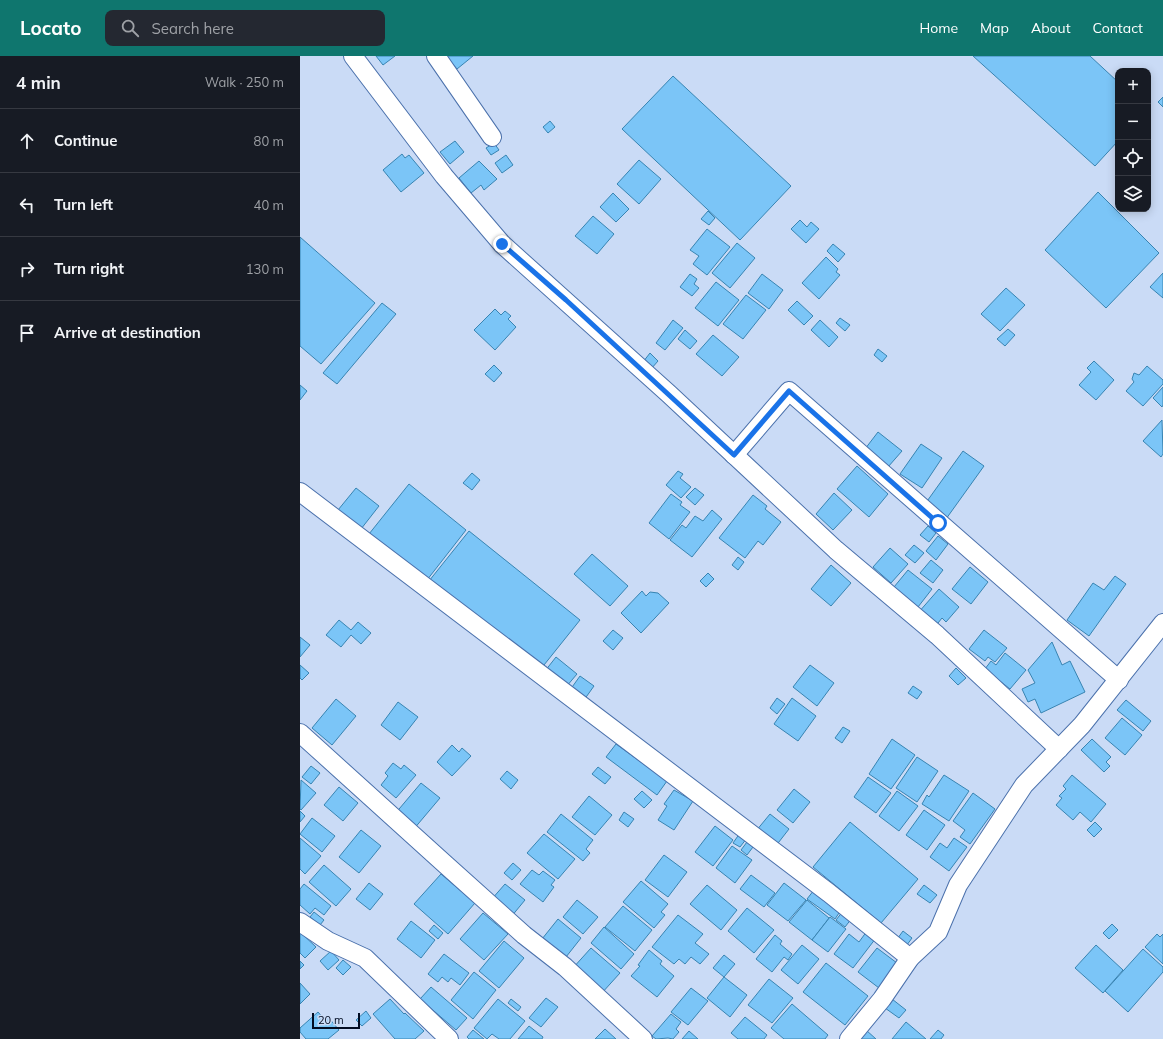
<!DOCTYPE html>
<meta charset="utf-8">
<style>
:root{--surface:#171b24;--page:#242831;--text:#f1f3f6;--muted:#9ea1a6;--line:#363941;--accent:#0f766e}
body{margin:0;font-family:Mulish,sans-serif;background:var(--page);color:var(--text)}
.controls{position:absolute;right:12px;top:12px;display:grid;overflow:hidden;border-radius:8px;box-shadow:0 2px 10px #0003}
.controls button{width:36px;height:36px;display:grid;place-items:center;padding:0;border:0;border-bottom:1px solid var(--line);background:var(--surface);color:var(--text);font:20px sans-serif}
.scale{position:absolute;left:12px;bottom:10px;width:48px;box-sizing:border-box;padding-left:4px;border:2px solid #010c22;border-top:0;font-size:11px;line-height:14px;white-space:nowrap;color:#010c22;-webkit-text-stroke:3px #cadbf6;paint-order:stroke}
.stop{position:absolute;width:12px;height:12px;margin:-9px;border:3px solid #1a73e8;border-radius:50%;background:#fff}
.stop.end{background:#1a73e8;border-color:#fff;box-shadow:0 1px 4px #0008}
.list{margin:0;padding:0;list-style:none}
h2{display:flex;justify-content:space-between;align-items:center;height:52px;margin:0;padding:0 16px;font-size:17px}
h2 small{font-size:13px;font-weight:400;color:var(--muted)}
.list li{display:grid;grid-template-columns:26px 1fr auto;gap:12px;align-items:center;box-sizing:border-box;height:64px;padding:0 16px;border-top:1px solid var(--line)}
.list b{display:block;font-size:15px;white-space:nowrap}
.list em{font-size:13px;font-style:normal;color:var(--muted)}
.icon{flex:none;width:22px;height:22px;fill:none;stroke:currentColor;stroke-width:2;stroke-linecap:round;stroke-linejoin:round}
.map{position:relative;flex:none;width:863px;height:983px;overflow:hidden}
header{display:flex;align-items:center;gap:24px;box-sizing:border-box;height:56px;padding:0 20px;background:var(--accent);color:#fff}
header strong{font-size:19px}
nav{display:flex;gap:22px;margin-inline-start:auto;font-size:14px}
.search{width:280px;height:36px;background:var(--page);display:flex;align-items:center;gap:10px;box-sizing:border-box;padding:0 14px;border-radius:8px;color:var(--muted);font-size:15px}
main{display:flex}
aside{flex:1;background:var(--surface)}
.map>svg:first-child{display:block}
.building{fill:#7bc5f7;stroke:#3884b2}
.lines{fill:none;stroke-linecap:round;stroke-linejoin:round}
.minor-casing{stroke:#4b71ac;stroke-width:20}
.minor{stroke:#fff;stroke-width:18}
.route{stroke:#1a73e8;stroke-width:5}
</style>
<header>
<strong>Locato</strong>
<div class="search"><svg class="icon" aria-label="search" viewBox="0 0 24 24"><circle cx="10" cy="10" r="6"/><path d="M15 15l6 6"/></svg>Search here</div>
<nav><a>Home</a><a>Map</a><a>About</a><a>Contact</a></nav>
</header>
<main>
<aside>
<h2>4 min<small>Walk · 250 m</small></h2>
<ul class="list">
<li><svg class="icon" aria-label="ahead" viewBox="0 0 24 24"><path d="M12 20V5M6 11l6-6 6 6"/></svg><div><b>Continue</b></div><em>80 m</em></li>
<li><svg class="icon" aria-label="left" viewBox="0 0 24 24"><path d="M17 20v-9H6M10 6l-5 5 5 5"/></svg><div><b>Turn left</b></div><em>40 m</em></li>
<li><svg class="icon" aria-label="right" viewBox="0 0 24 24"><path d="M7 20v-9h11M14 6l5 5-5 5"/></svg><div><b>Turn right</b></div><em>130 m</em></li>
<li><svg class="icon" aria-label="arrive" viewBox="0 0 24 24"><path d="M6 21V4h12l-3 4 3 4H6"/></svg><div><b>Arrive at destination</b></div></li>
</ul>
</aside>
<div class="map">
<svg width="863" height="983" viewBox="0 0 863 983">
<rect width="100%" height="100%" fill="#cadbf6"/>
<g class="building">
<path d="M 76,0 L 95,0 L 83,9 Z"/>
<path d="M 146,0 L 173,0 L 157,13 Z"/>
<path d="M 673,0 L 790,0 L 818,26 L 818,85 L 795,110 Z"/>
<path d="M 373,20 L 491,130 L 440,184 L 322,73 Z"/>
<path d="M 863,41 L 863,51 L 858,46 Z"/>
<path d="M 250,65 L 255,71 L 248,77 L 243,71 Z"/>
<path d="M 155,85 L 164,96 L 150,108 L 140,96 Z"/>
<path d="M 194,87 L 199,94 L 191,99 L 186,92 Z"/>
<path d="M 102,98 L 105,102 L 109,99 L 124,117 L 101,136 L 83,114 Z"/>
<path d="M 206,99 L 213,109 L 202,117 L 195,107 Z"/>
<path d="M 339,104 L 361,123 L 339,148 L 317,128 Z"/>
<path d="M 179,105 L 197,123 L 184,134 L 181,129 L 171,137 L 159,122 Z"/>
<path d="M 798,136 L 859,197 L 806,252 L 745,194 Z"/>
<path d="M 313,137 L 329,153 L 316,166 L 300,151 Z"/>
<path d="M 408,155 L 415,162 L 409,169 L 401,163 Z"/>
<path d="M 293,160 L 314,178 L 297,198 L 275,180 Z"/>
<path d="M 500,164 L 507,171 L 511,166 L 519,173 L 506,187 L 491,173 Z"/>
<path d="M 407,173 L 430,191 L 407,219 L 393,208 L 399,200 L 390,194 Z"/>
<path d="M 0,181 L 75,247 L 21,308 L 0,290 Z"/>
<path d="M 437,187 L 455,202 L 430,232 L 412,217 Z"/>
<path d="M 533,188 L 545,198 L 538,206 L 527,195 Z"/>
<path d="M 526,201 L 538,213 L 536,216 L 540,219 L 519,243 L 502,227 Z"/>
<path d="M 863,217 L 863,242 L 850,231 Z"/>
<path d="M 390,218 L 397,223 L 394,228 L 399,232 L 392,240 L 380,231 Z"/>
<path d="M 462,218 L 483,234 L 469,253 L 448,237 Z"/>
<path d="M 416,226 L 439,244 L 418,270 L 395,252 Z"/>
<path d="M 706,232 L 725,249 L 700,275 L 681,258 Z"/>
<path d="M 446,239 L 466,254 L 443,283 L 423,268 Z"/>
<path d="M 497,245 L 513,260 L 504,269 L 488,254 Z"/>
<path d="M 82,247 L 96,258 L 37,328 L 23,317 Z"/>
<path d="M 195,253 L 201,259 L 205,255 L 211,260 L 208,263 L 216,271 L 195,294 L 174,274 Z"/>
<path d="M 540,262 L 550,269 L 545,275 L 536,267 Z"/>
<path d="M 373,264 L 383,272 L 365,294 L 356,287 Z"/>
<path d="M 520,264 L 538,281 L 529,291 L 511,274 Z"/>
<path d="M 708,273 L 715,279 L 705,290 L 697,283 Z"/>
<path d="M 385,274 L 397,285 L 390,293 L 378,283 Z"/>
<path d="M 413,279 L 439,301 L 422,320 L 396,298 Z"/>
<path d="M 578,293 L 587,300 L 582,306 L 574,299 Z"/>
<path d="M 350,297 L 358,305 L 351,313 L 343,306 Z"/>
<path d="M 794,305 L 814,324 L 796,344 L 779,329 L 791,316 L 787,312 Z"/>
<path d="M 194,309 L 202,317 L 194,326 L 185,318 Z"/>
<path d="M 847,310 L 863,324 L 863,328 L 843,350 L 826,335 L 834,326 L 832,323 L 834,317 L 839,319 Z"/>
<path d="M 0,329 L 7,335 L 0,344 Z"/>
<path d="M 863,331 L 863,349 L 862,351 L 853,342 Z"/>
<path d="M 862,364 L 863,398 L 861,401 L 843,385 Z"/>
<path d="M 578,376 L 602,395 L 588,411 L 565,393 Z"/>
<path d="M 621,388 L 642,402 L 622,432 L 600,418 Z"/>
<path d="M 663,395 L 684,410 L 646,463 L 625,448 Z"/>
<path d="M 557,410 L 588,438 L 569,461 L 537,433 Z"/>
<path d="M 378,415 L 383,418 L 380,422 L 391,431 L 381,442 L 366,429 Z"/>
<path d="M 172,417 L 180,424 L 172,434 L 163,427 Z"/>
<path d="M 109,428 L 166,474 L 127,524 L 69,478 Z"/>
<path d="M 56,432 L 79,450 L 61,473 L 38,454 Z"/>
<path d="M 395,432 L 404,439 L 395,449 L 386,441 Z"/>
<path d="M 534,437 L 552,454 L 533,474 L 516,458 Z"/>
<path d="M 371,438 L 382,446 L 380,449 L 390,456 L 369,483 L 349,467 Z"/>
<path d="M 453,439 L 467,450 L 465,453 L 481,466 L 463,489 L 458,485 L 445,502 L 419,482 Z"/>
<path d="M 412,454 L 422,463 L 392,501 L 370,484 L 382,469 L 386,472 L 395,460 L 403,465 Z"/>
<path d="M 628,470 L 636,477 L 629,486 L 620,479 Z"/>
<path d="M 169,475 L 280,564 L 240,614 L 129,525 Z"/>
<path d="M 638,480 L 648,488 L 636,504 L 626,495 Z"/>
<path d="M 614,489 L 624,497 L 615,507 L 605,499 Z"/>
<path d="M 590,492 L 608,508 L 591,527 L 573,511 Z"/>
<path d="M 292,498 L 328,530 L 310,550 L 274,518 Z"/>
<path d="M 438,501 L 444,506 L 438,514 L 432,509 Z"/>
<path d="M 631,504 L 643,514 L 633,527 L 620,517 Z"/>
<path d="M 531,509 L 551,527 L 531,550 L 511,533 Z"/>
<path d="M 670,511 L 688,526 L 671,548 L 652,533 Z"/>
<path d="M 608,514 L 632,533 L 618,551 L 594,531 Z"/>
<path d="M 408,517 L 414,523 L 406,531 L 400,525 Z"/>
<path d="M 815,520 L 826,528 L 789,580 L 767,564 L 793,527 L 804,534 Z"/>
<path d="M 639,533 L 659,551 L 646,566 L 642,562 L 634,572 L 618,557 Z"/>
<path d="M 342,535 L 346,540 L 350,536 L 358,537 L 369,547 L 341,577 L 321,557 Z"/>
<path d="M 39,564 L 51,574 L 58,566 L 71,577 L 61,588 L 51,579 L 41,591 L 26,579 Z"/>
<path d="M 313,574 L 323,582 L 313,594 L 303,585 Z"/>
<path d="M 684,574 L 707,592 L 695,606 L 688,601 L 685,605 L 669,593 Z"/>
<path d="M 0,581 L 10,589 L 0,601 Z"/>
<path d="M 752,586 L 762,609 L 770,605 L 785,636 L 741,657 L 735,643 L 728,646 L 722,633 L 735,627 L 728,614 Z"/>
<path d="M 705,597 L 726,614 L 710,633 L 685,613 L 691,605 L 696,609 Z"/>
<path d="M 256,601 L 277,618 L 266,631 L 245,615 Z"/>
<path d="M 0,609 L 9,617 L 2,624 L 0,622 Z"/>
<path d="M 510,609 L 534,627 L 517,650 L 493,631 Z"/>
<path d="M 656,612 L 666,622 L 658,629 L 649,620 Z"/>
<path d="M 280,620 L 294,630 L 284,644 L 270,634 Z"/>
<path d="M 613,630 L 622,636 L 617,643 L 608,637 Z"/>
<path d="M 477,642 L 485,648 L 477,658 L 470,652 Z"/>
<path d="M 492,642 L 516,660 L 498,685 L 474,668 Z"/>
<path d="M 36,643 L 56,660 L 32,689 L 12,672 Z"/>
<path d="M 826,644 L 851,665 L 843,675 L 817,654 Z"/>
<path d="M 98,646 L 118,661 L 100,684 L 81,669 Z"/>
<path d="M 822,662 L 842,679 L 825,699 L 805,682 Z"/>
<path d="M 543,671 L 550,675 L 542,687 L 535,682 Z"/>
<path d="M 592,683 L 615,699 L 591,733 L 569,718 Z"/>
<path d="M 792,683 L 811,701 L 806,706 L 810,710 L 804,716 L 781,694 Z"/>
<path d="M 316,688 L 367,725 L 357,739 L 306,701 Z"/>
<path d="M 152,689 L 159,696 L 162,692 L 171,700 L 152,720 L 137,706 Z"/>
<path d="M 617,701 L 638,715 L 617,746 L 596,732 Z"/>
<path d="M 93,707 L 101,713 L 104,709 L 116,719 L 96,742 L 81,729 L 88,720 L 85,717 Z"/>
<path d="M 11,710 L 20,717 L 11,728 L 2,721 Z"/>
<path d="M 298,711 L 311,721 L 305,728 L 292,718 Z"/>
<path d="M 207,715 L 218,724 L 211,733 L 200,723 Z"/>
<path d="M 644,719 L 669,735 L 649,765 L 622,748 L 627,739 L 629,741 Z"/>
<path d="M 772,719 L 806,748 L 791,766 L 780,756 L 773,764 L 756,749 L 762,742 L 759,740 L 766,733 L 763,730 Z"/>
<path d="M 568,721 L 591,737 L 576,757 L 554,741 Z"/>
<path d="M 1,724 L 16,737 L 1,754 L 0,753 Z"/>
<path d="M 121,727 L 140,742 L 113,774 L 94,759 Z"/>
<path d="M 39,731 L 58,747 L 43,765 L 24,749 Z"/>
<path d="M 494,733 L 510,746 L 493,767 L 477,754 Z"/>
<path d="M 374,734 L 393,745 L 374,774 L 358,764 L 367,750 L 364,748 Z"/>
<path d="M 342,735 L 352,744 L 344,752 L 334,743 Z"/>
<path d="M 597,735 L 618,750 L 599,775 L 579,760 Z"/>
<path d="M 673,737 L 695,753 L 670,788 L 660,781 L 665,774 L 653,765 Z"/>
<path d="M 289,740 L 312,759 L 295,779 L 272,761 Z"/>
<path d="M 624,754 L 645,769 L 627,794 L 606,779 Z"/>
<path d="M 0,755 L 5,760 L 0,766 Z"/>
<path d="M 324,756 L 334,763 L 328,771 L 319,764 Z"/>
<path d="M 261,758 L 293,784 L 286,793 L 290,797 L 283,805 L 247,776 Z"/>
<path d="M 470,758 L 489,773 L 475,791 L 456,775 Z"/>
<path d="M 12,762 L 35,780 L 22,796 L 0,778 Z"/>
<path d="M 550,766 L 618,823 L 581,867 L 513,811 Z"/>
<path d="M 795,766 L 802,773 L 794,781 L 787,774 Z"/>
<path d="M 415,770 L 433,784 L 413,810 L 395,796 Z"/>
<path d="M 61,774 L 81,790 L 59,817 L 39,801 Z"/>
<path d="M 440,777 L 447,782 L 440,791 L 433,787 Z"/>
<path d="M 244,778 L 275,803 L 258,823 L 227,797 Z"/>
<path d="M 0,782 L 21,800 L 5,818 L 0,813 Z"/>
<path d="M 654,782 L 667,791 L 649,815 L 630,801 L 640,787 L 647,792 Z"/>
<path d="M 447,786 L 453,791 L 447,799 L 441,794 Z"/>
<path d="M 432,790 L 452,804 L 435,827 L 416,812 Z"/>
<path d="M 364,799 L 387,816 L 368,841 L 345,824 Z"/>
<path d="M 213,807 L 221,814 L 212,824 L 204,817 Z"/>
<path d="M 24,809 L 51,833 L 36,850 L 9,826 Z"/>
<path d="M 232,814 L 239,819 L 243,815 L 255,824 L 251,829 L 254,831 L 243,846 L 220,828 Z"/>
<path d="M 141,818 L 175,847 L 148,878 L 114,848 Z"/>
<path d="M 451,819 L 475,837 L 464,851 L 440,833 Z"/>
<path d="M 341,825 L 368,848 L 361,856 L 365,859 L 354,872 L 323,846 Z"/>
<path d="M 69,827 L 83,838 L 70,854 L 56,843 Z"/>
<path d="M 484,827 L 506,844 L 488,865 L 467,849 Z"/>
<path d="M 4,828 L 31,850 L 24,859 L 15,852 L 10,858 L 0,849 L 0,833 Z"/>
<path d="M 205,828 L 225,844 L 211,861 L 191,844 Z"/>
<path d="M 407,829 L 437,854 L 421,874 L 390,848 Z"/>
<path d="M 624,829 L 637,839 L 630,847 L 617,838 Z"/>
<path d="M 514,834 L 541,854 L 535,863 L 507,843 Z"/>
<path d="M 277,844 L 298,861 L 283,878 L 263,861 Z"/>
<path d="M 507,844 L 529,862 L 512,884 L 489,866 Z"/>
<path d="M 323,850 L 352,874 L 335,895 L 305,871 Z"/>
<path d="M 447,852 L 474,874 L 454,897 L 428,875 Z"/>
<path d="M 543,855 L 552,862 L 545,871 L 536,864 Z"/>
<path d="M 14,856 L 24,864 L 20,869 L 10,861 Z"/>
<path d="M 183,857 L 208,878 L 184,904 L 160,883 Z"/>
<path d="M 378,859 L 403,878 L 395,887 L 409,898 L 400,908 L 391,901 L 385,908 L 379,903 L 374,908 L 352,891 Z"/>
<path d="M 530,861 L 546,873 L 528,896 L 512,884 Z"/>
<path d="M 258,863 L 281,882 L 266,901 L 242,883 Z"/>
<path d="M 111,865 L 135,884 L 121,902 L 97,883 Z"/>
<path d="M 812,868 L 818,874 L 809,883 L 803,877 Z"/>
<path d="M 134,869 L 143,877 L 138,883 L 129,875 Z"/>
<path d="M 304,871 L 334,898 L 321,913 L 291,887 Z"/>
<path d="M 567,875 L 576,882 L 553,912 L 534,898 L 549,878 L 559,886 Z"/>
<path d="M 603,875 L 612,882 L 604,893 L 595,886 Z"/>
<path d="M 0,876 L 16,891 L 5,902 L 0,897 Z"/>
<path d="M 857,878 L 860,881 L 863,878 L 863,908 L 845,891 Z"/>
<path d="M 475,879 L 482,885 L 480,888 L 492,898 L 488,904 L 484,901 L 472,916 L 456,903 Z"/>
<path d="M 204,885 L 224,902 L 199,932 L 179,915 Z"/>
<path d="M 502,889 L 519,903 L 498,928 L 481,914 Z"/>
<path d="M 796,889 L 823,914 L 803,937 L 775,912 Z"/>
<path d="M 291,892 L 320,917 L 301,938 L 272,913 Z"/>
<path d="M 577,892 L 597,907 L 579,932 L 558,916 Z"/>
<path d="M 843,893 L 863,911 L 863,916 L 828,956 L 805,935 Z"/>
<path d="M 349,894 L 362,905 L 360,908 L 374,920 L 357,941 L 331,920 L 340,910 L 338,909 Z"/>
<path d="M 31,895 L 39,904 L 28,914 L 20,905 Z"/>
<path d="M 144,898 L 169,917 L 160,929 L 151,922 L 148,926 L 142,921 L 138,926 L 128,918 Z"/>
<path d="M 424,899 L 435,908 L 424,921 L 413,912 Z"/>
<path d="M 43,904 L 51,911 L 43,919 L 36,912 Z"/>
<path d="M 0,905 L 4,909 L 0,913 Z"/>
<path d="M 526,907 L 568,940 L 545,969 L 503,936 Z"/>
<path d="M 174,916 L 196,934 L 173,963 L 151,944 Z"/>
<path d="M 424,921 L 447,939 L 430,961 L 407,942 Z"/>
<path d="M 469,923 L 493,942 L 472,967 L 448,949 Z"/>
<path d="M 0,927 L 10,938 L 0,948 Z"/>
<path d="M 131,931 L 167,962 L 156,974 L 120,943 Z"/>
<path d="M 391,932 L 408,945 L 388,969 L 371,956 Z"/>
<path d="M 246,942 L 258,951 L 241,971 L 229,962 Z"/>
<path d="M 90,943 L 104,958 L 105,957 L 124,975 L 115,983 L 95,983 L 73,958 Z"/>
<path d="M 198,943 L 225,965 L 210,983 L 199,983 L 192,978 L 187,983 L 174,972 Z"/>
<path d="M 211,943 L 221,951 L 218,955 L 208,947 Z"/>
<path d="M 592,943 L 606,954 L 599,962 L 585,952 Z"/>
<path d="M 492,948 L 528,979 L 525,983 L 484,983 L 471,972 Z"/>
<path d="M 66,955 L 71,962 L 62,970 L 56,964 Z"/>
<path d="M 18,956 L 25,964 L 28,961 L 39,974 L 28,983 L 6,983 L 0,976 L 0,972 Z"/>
<path d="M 371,958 L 381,966 L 376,973 L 379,976 L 373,983 L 368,982 L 356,983 L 352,980 Z"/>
<path d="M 445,961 L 467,979 L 464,983 L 438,983 L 431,977 Z"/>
<path d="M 606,966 L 626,983 L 592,983 Z"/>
<path d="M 229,970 L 243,981 L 242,983 L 218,983 Z"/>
<path d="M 305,973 L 316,983 L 295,983 Z"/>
<path d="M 173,974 L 184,983 L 169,983 L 167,981 Z"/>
<path d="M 566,974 L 576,983 L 561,983 Z"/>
<path d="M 638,974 L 644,979 L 641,983 L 630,983 Z"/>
<path d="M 389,975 L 398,983 L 382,983 Z"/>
</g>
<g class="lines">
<g class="minor-casing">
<g id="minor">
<path d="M 53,0 L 144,120 L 202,188 L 369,338 L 536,494 L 637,579 L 759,693"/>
<path d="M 136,0 L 192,81"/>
<path d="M 434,399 L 489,335 L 819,624"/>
<path d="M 0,436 L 529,837 L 610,902"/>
<path d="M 0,677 L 146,809 L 224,879 L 265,911 L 343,983"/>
<path d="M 0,866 L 28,885 L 65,902 L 149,983"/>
<path d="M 549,983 L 582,943 L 610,902 L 638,876 L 658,829 L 724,729 L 782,669 L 863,567"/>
</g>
</g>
<use href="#minor" class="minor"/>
</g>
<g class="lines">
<path class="route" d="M 202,188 L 266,244 L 434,399 L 489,335 L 638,467"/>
</g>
</svg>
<div class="controls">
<button>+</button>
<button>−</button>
<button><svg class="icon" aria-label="locate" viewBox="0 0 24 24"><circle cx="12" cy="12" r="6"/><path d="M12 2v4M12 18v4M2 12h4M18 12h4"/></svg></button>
<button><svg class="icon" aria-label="layers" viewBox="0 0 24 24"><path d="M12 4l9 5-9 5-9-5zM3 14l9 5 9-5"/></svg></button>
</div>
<div class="scale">20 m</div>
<div class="stop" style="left:638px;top:467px"></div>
<div class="stop end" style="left:202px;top:188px"></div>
</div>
</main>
